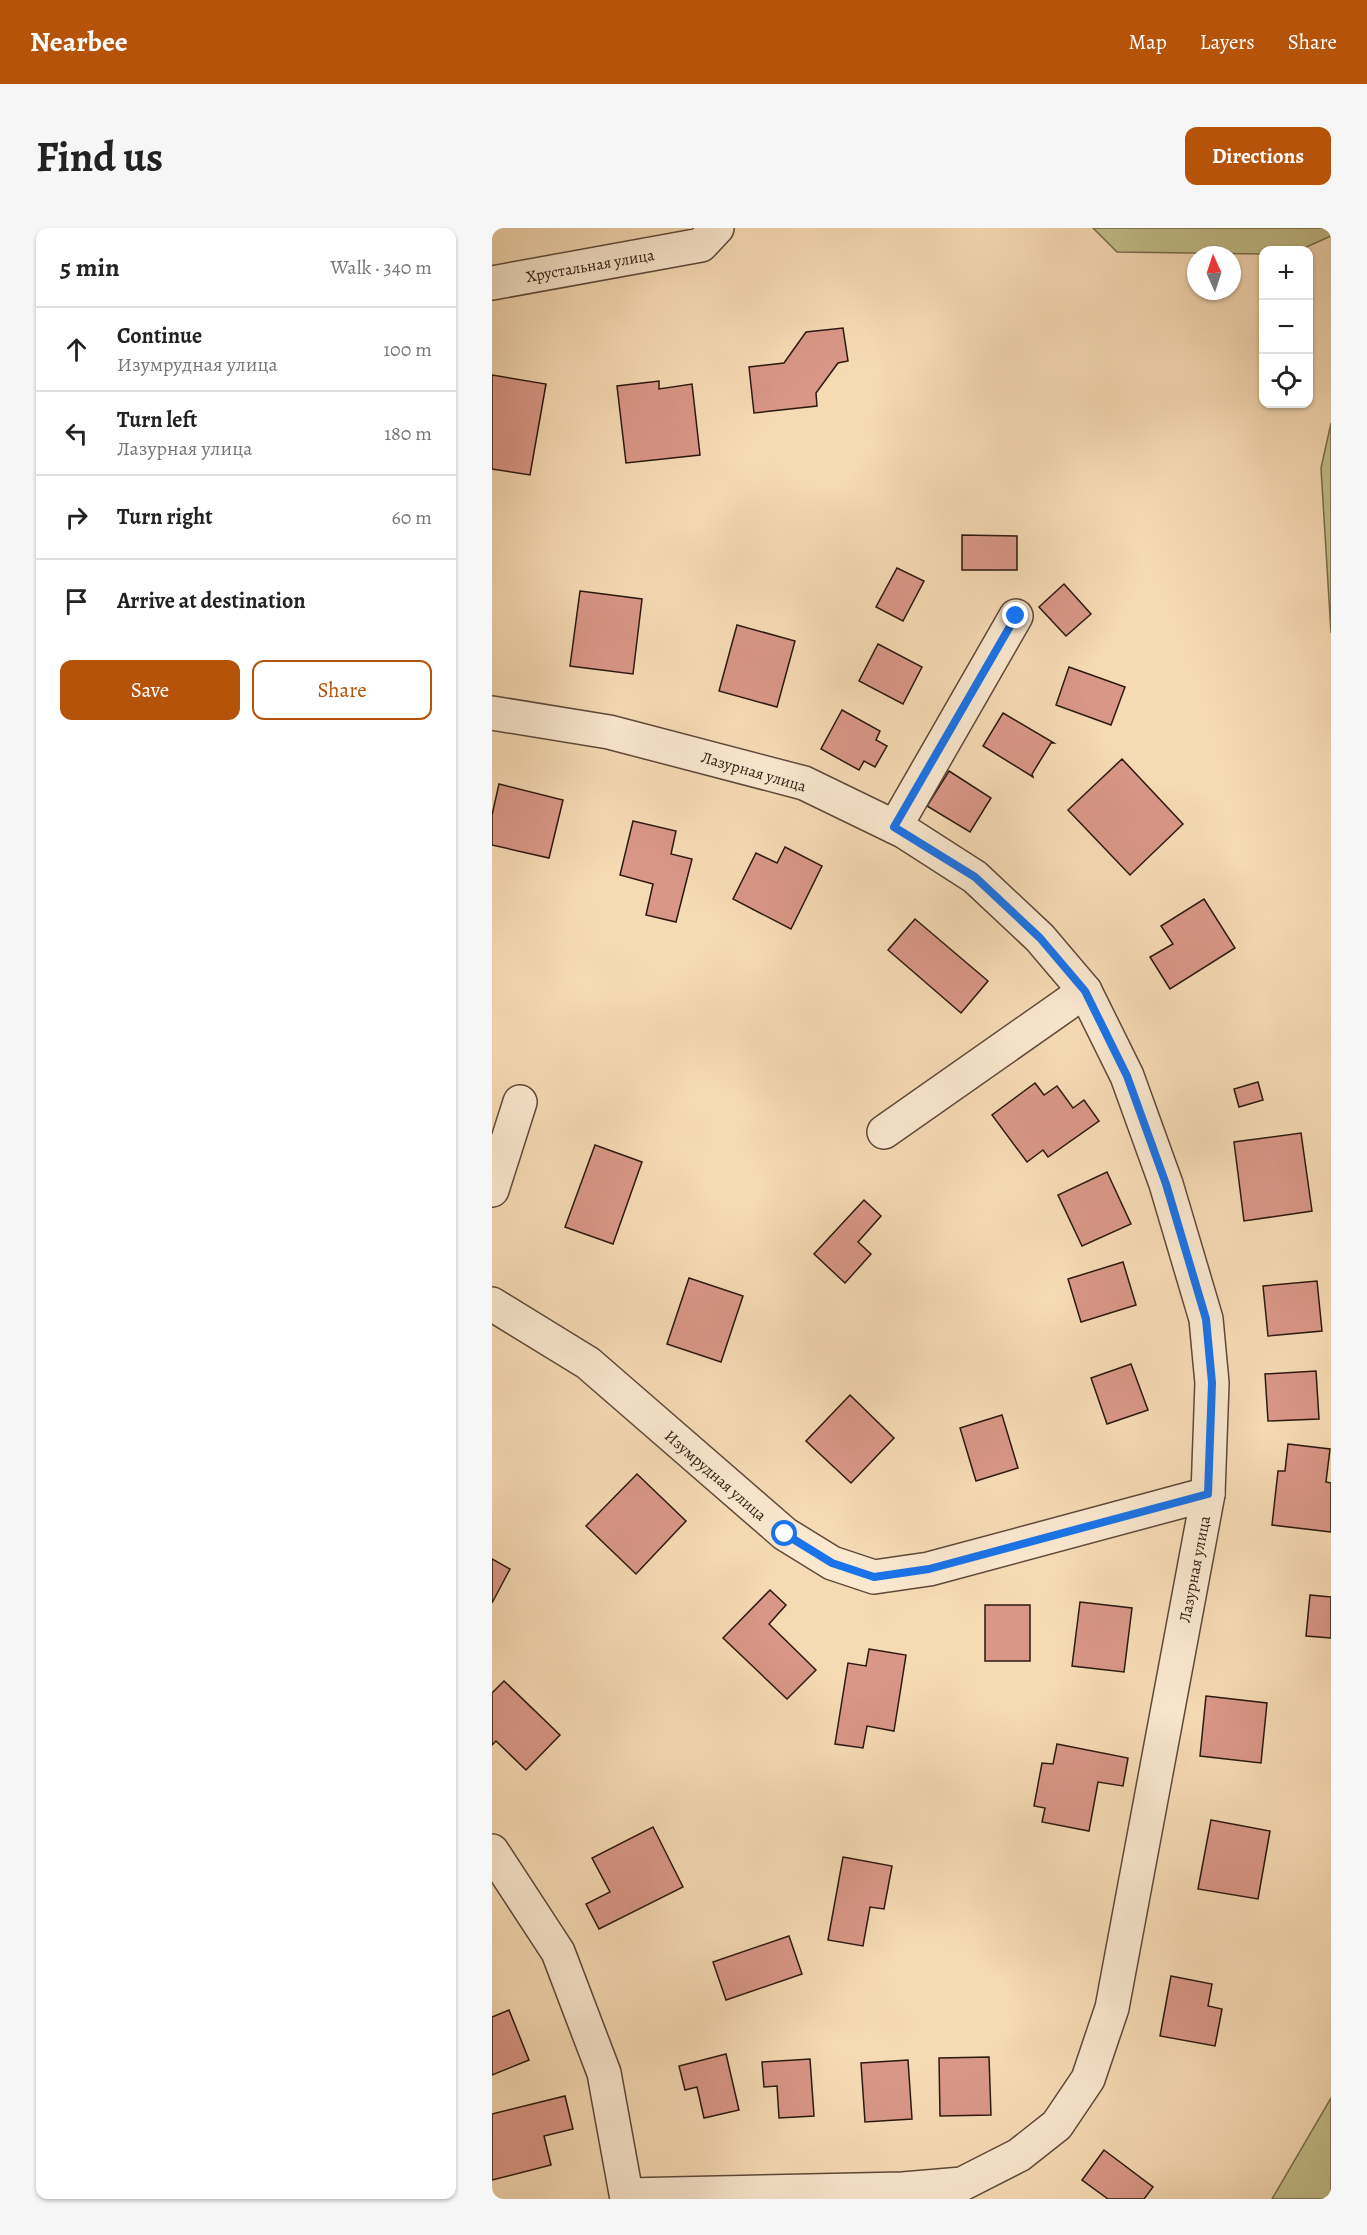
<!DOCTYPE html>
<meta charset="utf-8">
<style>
:root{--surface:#fff;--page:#f6f6f6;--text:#222;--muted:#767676;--line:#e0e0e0;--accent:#b45309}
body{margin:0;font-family:Alegreya,serif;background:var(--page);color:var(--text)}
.controls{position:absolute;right:18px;top:18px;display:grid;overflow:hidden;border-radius:12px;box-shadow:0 2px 4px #0004}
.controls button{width:54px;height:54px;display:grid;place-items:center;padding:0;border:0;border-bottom:2px solid var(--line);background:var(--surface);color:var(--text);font:30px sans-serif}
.compass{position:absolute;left:695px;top:18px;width:54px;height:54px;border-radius:50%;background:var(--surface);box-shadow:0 2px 4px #0004;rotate:357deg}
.stop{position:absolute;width:18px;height:18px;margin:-14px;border:4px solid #1a73e8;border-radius:50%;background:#fff}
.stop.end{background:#1a73e8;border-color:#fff;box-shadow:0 2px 6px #0008}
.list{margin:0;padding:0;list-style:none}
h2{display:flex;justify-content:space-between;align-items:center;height:78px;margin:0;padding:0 24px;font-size:26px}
h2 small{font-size:20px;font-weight:400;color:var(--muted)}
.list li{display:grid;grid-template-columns:39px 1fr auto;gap:18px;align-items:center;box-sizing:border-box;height:84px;padding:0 24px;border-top:2px solid var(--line)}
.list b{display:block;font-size:22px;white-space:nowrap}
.list p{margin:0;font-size:20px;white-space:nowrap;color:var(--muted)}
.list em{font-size:20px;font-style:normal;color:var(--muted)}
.actions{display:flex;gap:12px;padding:18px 24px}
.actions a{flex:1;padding:14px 0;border:2px solid var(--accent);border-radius:12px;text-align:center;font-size:21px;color:var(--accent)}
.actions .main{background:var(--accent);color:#fff}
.icon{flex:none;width:33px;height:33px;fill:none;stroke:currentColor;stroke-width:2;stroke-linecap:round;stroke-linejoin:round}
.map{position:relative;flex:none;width:839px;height:1971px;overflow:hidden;border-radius:12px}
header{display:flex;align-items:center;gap:36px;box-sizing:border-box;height:84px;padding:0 30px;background:var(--accent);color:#fff}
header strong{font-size:28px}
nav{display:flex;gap:33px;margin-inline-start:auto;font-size:21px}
.intro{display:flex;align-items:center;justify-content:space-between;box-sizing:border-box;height:144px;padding:0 36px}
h1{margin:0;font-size:42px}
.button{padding:15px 27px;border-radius:12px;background:var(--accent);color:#fff;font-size:21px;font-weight:700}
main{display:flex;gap:36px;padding:0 36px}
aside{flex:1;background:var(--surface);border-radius:12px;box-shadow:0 2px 4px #0004}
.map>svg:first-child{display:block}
.green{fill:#c2be89;stroke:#776c4d;stroke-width:1.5}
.building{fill:#d99787;stroke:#2c1911;stroke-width:1.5}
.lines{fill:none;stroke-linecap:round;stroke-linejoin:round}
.minor-casing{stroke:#5e493a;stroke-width:36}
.minor{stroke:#f9e7ce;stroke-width:33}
.route{stroke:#1a73e8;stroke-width:8}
.labels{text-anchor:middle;stroke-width:4.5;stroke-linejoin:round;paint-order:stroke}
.street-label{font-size:16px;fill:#2c1911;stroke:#f9e7ce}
</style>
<header>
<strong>Nearbee</strong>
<nav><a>Map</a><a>Layers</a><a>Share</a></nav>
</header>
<div class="intro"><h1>Find us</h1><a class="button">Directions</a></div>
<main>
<aside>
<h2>5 min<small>Walk · 340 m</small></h2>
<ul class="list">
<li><svg class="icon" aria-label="ahead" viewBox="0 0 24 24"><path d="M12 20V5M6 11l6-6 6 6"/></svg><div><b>Continue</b><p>Изумрудная улица</p></div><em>100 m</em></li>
<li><svg class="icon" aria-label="left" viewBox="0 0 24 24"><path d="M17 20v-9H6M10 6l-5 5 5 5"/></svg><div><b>Turn left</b><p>Лазурная улица</p></div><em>180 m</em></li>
<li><svg class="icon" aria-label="right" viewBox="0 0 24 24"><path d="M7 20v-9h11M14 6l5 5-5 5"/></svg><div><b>Turn right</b></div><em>60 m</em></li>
<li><svg class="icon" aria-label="arrive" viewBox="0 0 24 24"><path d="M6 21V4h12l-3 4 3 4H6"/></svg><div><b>Arrive at destination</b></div></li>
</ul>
<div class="actions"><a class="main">Save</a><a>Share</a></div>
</aside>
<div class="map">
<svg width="839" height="1971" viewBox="0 0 839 1971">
<rect width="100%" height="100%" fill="#f6dab4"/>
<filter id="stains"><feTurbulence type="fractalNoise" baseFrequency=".00333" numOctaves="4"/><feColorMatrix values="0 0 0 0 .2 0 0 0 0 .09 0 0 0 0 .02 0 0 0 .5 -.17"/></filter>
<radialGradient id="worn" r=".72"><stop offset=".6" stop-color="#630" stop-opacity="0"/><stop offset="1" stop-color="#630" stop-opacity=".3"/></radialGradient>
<g class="green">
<path d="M 601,0 L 839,0 L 839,8 L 808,22 L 772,22 L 771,26 L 625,24 Z"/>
<path d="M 839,195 L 839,405 L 829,240 Z"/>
<path d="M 839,1870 L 839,1971 L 780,1971 Z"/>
</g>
<g class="building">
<path d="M 351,100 L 356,133 L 346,135 L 324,165 L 325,178 L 262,185 L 257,139 L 292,135 L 314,104 Z"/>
<path d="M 0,147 L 54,156 L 38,247 L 0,241 Z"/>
<path d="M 167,153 L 167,161 L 200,156 L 208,227 L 134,235 L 125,158 Z"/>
<path d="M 470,307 L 525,308 L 525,342 L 470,342 Z"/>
<path d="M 405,340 L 432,353 L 411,393 L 384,379 Z"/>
<path d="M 572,356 L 599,386 L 574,408 L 547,379 Z"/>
<path d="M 88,363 L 150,371 L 141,446 L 78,438 Z"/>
<path d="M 245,397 L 303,413 L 285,479 L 227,463 Z"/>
<path d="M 386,416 L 430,439 L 411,476 L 367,453 Z"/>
<path d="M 577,439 L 633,459 L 619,497 L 564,477 Z"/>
<path d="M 350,482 L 388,503 L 384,512 L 395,518 L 383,539 L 372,533 L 367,542 L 329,521 Z"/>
<path d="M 511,485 L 562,515 L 559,515 L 540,546 L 541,549 L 491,518 Z"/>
<path d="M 630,531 L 691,596 L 638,647 L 576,582 Z"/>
<path d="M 457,543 L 499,570 L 478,604 L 435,578 Z"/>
<path d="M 7,556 L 71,572 L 57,630 L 0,617 L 0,587 Z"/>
<path d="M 141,593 L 184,603 L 179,626 L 200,631 L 184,694 L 154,687 L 161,656 L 128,647 Z"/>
<path d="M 293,619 L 330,638 L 299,701 L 241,671 L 264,625 L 285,635 Z"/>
<path d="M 712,671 L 743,720 L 678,761 L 658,729 L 681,716 L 669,698 Z"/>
<path d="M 423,691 L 496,753 L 469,785 L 396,722 Z"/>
<path d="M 766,854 L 771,872 L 747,879 L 742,861 Z"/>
<path d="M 543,855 L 552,867 L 565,858 L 581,880 L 592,872 L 607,893 L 556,929 L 551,922 L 535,934 L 500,887 Z"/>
<path d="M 809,905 L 820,983 L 752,993 L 742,914 Z"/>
<path d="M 103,917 L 150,934 L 121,1016 L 73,999 Z"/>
<path d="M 615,944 L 639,996 L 590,1018 L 566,967 Z"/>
<path d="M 372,972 L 389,988 L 366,1014 L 379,1026 L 353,1055 L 322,1026 Z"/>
<path d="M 631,1034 L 644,1077 L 589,1094 L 576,1051 Z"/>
<path d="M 197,1050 L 251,1068 L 229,1134 L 175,1116 Z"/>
<path d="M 825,1053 L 830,1103 L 776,1108 L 771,1058 Z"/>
<path d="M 639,1136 L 656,1182 L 615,1196 L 599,1150 Z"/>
<path d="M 824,1143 L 827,1191 L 776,1193 L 773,1146 Z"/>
<path d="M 358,1167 L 402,1210 L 359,1255 L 314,1213 Z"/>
<path d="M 510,1187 L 526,1240 L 484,1253 L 468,1200 Z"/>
<path d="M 796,1216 L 838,1221 L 834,1254 L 839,1255 L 839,1304 L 780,1297 L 786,1243 L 793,1243 Z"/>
<path d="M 145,1246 L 194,1293 L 144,1346 L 94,1298 Z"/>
<path d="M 0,1331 L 18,1341 L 0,1375 Z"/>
<path d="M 278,1362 L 294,1377 L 277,1396 L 324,1442 L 295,1471 L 231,1410 Z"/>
<path d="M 818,1367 L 839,1369 L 839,1410 L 814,1408 Z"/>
<path d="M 588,1374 L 640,1380 L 632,1444 L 580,1438 Z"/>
<rect x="493" y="1377" width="45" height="56"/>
<path d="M 377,1421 L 414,1427 L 402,1503 L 375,1498 L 371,1520 L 343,1516 L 356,1435 L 374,1438 Z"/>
<path d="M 12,1453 L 68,1507 L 34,1542 L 4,1513 L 0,1517 L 0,1465 Z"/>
<path d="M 714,1468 L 775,1475 L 769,1535 L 708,1528 Z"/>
<path d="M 565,1516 L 636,1530 L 631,1558 L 606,1554 L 597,1603 L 550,1594 L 553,1580 L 542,1578 L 550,1535 L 561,1536 Z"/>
<path d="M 719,1592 L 778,1603 L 766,1671 L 706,1661 Z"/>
<path d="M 161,1599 L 191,1659 L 107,1701 L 94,1676 L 118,1664 L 100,1630 Z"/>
<path d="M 351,1629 L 400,1638 L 392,1681 L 378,1679 L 371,1718 L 336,1712 Z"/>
<path d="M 297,1708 L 310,1746 L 234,1772 L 221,1734 Z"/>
<path d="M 679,1748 L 720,1756 L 716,1778 L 730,1781 L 723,1818 L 668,1808 Z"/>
<path d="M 17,1782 L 37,1832 L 0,1847 L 0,1789 Z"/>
<path d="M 234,1826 L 247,1882 L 212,1890 L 205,1859 L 193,1862 L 187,1838 Z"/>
<path d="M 497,1829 L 499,1887 L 448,1888 L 447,1830 Z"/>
<path d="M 318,1831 L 322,1888 L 287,1890 L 285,1858 L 272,1859 L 270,1834 Z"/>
<path d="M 416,1832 L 420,1891 L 373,1894 L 369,1835 Z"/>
<path d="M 73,1868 L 81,1901 L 52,1908 L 59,1937 L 0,1952 L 0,1886 Z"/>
<path d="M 612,1922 L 661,1959 L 652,1971 L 616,1971 L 590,1952 Z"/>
</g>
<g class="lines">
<g class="minor-casing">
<g id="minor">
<path d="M 0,55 L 209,17 L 225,0"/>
<path d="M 0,485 L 117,504 L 312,555 L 413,604 L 483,649 L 548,710 L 593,763 L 635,848 L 674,956 L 714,1091 L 720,1155 L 716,1266 L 620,1780 L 596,1851 L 565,1897 L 527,1927 L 470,1956 L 411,1961 L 135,1967"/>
<path d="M 403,599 L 524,388"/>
<path d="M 392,904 L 593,763"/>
<path d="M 0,962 L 28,874"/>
<path d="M 0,1076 L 96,1135 L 293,1306 L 340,1335 L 382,1349 L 437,1341 L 716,1266"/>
<path d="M 0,1623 L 66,1724 L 112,1845 L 135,1971"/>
</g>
</g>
<use href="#minor" class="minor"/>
</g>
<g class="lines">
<path class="route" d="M 293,1306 L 340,1335 L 382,1349 L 437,1341 L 716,1266 L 720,1155 L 714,1091 L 674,956 L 635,848 L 593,763 L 548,710 L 483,649 L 402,599 L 524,388"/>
</g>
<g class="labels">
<g class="street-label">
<text transform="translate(98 37) rotate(-10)" y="6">Хрустальная улица</text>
<text transform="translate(262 543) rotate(16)" y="6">Лазурная улица</text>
<text transform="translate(224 1247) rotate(41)" y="6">Изумрудная улица</text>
<text transform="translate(702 1341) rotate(-79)" y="6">Лазурная улица</text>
</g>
</g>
<rect width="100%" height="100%" filter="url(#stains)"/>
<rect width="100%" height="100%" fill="url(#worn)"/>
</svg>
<div class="controls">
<button>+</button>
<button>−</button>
<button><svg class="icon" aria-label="locate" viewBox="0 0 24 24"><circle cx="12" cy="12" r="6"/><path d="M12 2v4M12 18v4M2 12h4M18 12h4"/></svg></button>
</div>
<svg class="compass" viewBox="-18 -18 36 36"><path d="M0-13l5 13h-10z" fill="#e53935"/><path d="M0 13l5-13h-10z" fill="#767676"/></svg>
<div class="stop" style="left:293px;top:1306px"></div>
<div class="stop end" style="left:524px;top:388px"></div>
</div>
</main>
